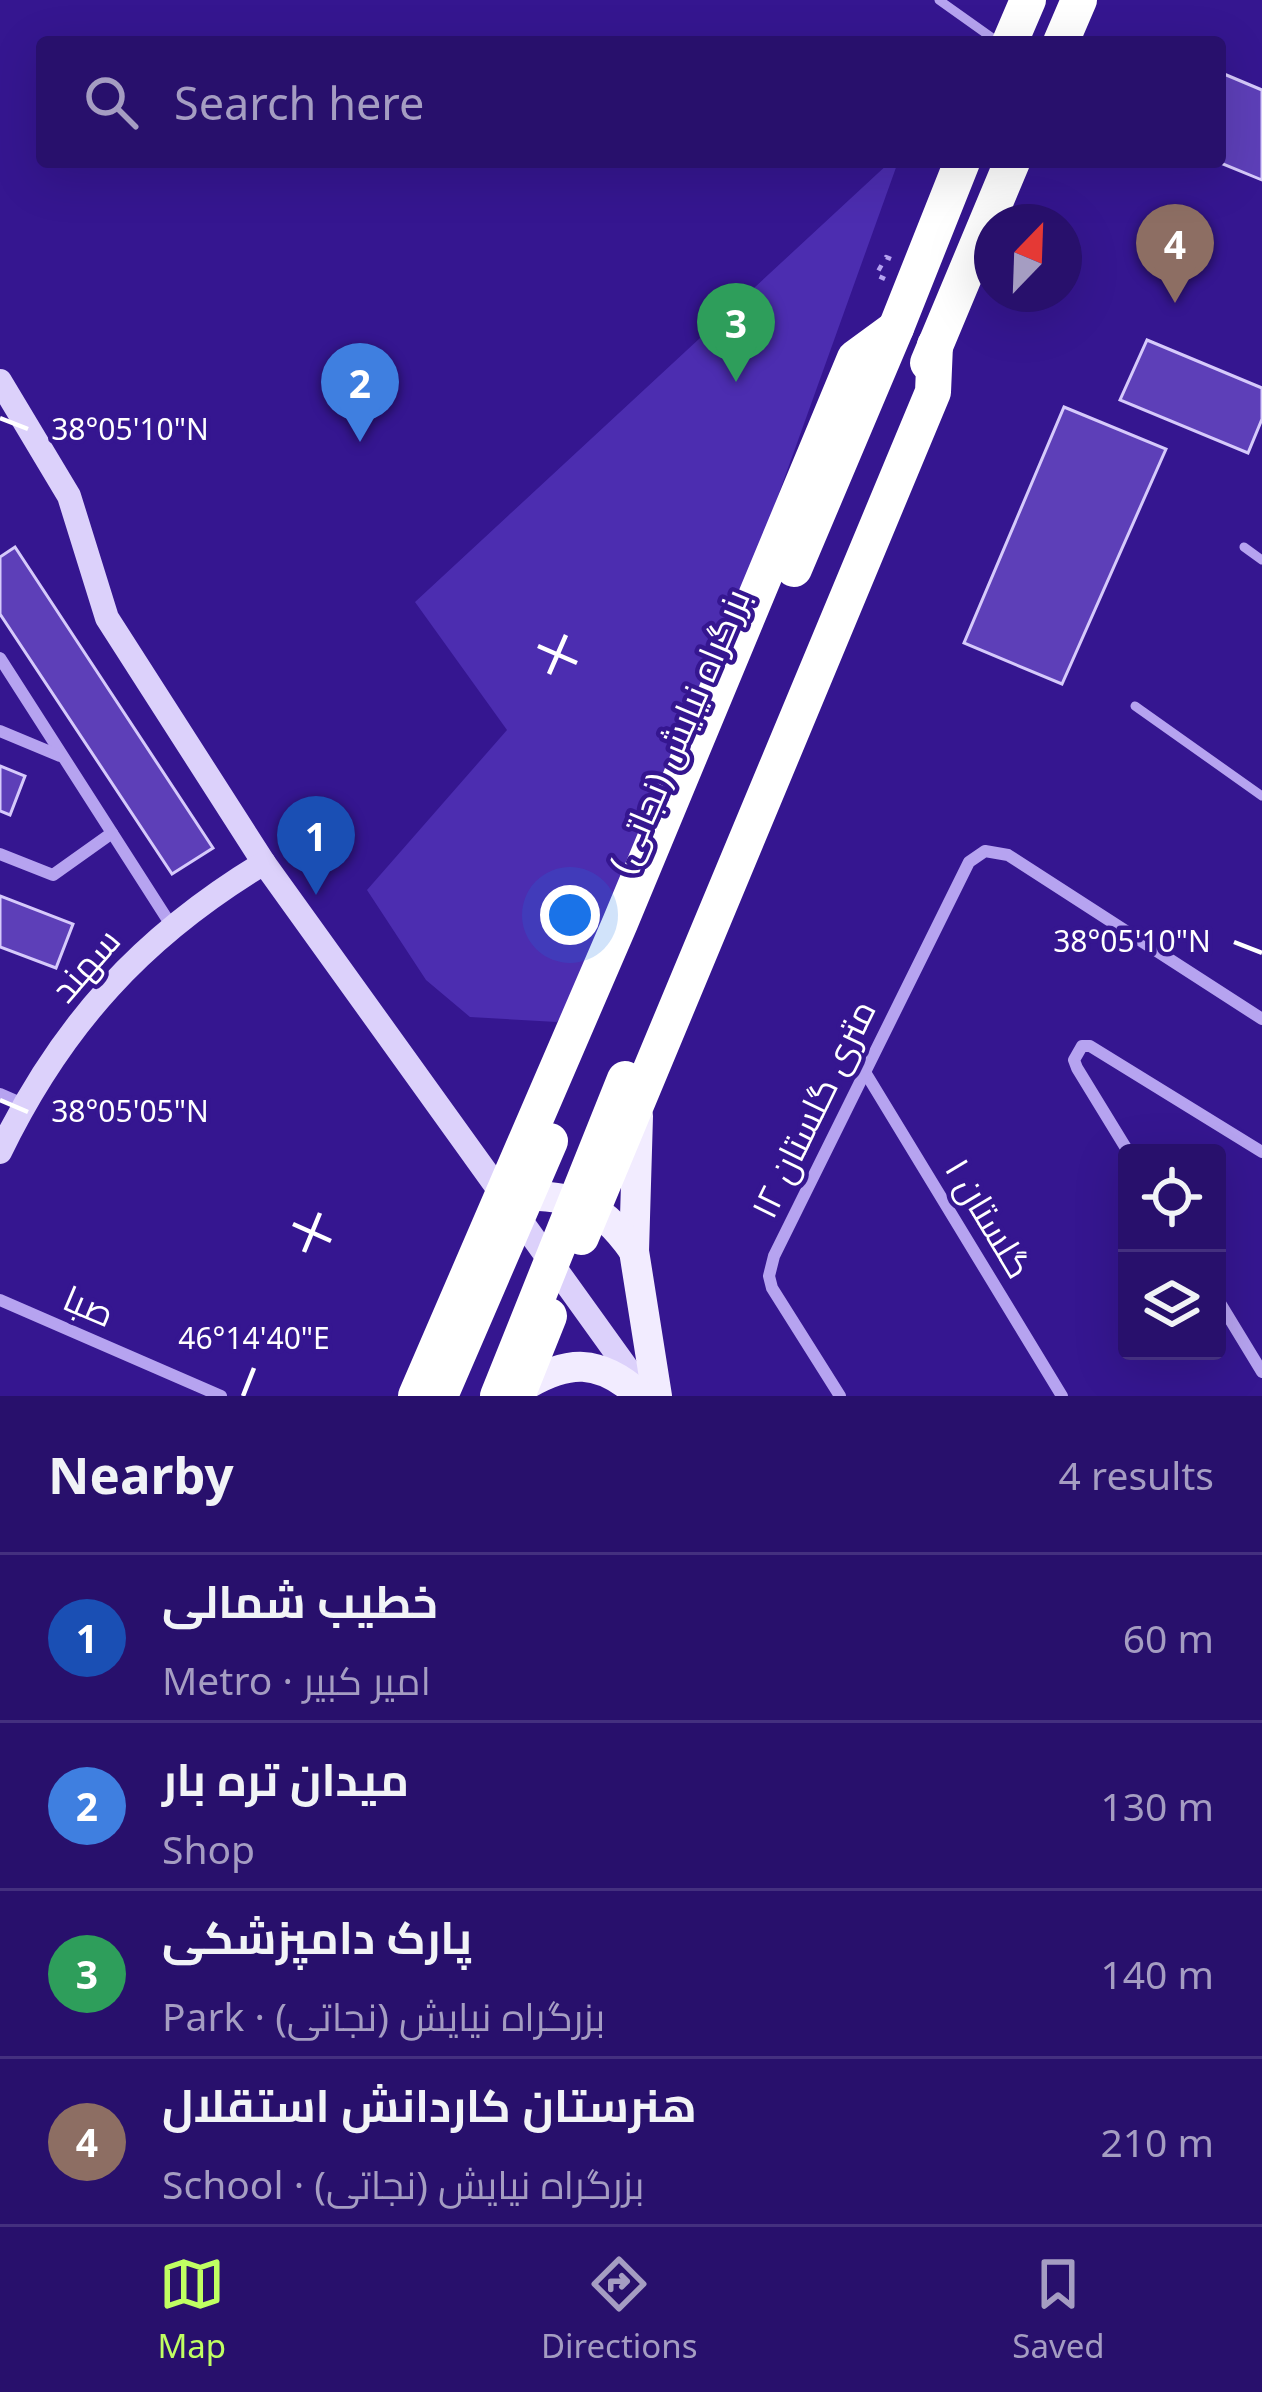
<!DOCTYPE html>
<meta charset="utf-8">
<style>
:root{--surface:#28106c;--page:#341e74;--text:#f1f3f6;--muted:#a59dc2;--line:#44307f;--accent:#c0ff62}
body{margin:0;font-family:"Noto Sans",Cairo,sans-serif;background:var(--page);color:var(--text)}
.controls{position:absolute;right:36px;bottom:36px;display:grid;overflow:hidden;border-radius:12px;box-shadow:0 12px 48px #0002}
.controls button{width:108px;height:108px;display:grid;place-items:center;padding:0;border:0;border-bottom:3px solid var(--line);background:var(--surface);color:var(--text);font:60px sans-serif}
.compass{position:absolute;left:974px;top:204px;width:108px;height:108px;border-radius:50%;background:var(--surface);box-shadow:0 12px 48px #0002;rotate:23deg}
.you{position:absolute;left:570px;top:915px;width:42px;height:42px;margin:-30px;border:9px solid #fff;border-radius:50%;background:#1a73e8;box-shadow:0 0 0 18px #1a73e833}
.badge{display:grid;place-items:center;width:78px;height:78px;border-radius:50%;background:var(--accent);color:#fff;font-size:39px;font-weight:700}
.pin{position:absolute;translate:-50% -99px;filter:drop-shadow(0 3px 6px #0008)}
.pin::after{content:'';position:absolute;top:63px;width:42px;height:36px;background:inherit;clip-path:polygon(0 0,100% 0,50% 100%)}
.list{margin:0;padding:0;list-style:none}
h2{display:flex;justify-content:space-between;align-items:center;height:156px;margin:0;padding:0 48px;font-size:51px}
h2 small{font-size:39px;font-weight:400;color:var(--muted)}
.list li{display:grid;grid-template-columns:78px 1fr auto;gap:36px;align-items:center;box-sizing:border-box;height:168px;padding:0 48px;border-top:3px solid var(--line)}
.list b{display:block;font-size:45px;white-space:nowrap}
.list p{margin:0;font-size:39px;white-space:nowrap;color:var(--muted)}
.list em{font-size:39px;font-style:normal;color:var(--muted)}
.icon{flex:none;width:66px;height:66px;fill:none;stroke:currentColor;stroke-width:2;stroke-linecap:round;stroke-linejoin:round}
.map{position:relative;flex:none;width:1262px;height:1396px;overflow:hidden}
.search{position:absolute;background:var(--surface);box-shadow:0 12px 48px #0002;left:36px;right:36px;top:36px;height:132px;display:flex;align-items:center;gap:30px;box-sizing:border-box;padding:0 42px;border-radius:12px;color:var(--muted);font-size:45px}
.sheet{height:828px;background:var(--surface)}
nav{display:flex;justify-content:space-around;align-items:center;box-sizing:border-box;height:168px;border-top:3px solid var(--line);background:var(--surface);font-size:33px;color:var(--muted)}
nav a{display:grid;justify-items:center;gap:6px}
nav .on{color:var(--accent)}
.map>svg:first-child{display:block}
.green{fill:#4c2db0}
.building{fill:#5d3fb8;stroke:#d6cafb;stroke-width:3}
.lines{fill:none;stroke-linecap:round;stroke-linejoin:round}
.path{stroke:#b6a3f0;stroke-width:4.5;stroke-dasharray:6 9;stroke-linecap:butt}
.lane{stroke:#b6a3f0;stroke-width:9}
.street{stroke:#b6a3f0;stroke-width:12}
.secondary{stroke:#dcd1fb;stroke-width:24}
.primary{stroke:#f2ecff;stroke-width:30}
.highway{stroke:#fff;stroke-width:36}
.highway-bridge{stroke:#fff;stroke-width:36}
.ticks{fill:none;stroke:#fff;stroke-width:4.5}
.labels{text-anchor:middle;stroke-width:9;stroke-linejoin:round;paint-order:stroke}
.street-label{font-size:36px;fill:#fff;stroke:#351690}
.ticks-label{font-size:30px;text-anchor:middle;fill:#fff;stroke:#351690;stroke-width:9;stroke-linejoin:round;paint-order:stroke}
</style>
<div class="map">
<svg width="1262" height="1396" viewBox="0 0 1262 1396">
<rect width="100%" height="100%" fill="#351690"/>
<path class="green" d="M 890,162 L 898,162 L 722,652 L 584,982 L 557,1022 L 470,1017 L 426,980 L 367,890 L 507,730 L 415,602 Z"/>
<g class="building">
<path d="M 1224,74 L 1262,90 L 1262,180 L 1218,162 L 1220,85 Z"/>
<path d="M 1147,340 L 1262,388 L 1262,419 L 1248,453 L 1120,400 Z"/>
<path d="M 1064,407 L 1166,449 L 1062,684 L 964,643 Z"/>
<path d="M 15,547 L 213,848 L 172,874 L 0,614 L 0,557 Z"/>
<path d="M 0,766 L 25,776 L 10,815 L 0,811 Z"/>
<path d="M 0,896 L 73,924 L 56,968 L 0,947 Z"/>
</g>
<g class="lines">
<path class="path" d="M 885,279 L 876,275 L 886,257 L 891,259"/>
<g class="lane">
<path d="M 939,0 L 998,42"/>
<path d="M 1244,547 L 1262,560"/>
<path d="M 1135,706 L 1262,796"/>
</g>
<g class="street">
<path d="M 0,658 L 171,925"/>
<path d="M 0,731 L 60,756"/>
<path d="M 0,854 L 53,875 L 112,833"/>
<path d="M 865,1072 L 1062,1396"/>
<path d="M 0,1094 L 23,1104"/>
<path d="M 1129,1153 L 1077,1068 L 1074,1060 L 1082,1046 L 1090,1046 L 1262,1152"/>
<path d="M 1217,1298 L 1262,1372"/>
<path d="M 0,1300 L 221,1396"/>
<path d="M 840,1396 L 772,1288 L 769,1276 L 774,1256 L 969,862 L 985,851 L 1008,855 L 1262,1019"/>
</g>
<g class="secondary">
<path d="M 0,381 L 69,496 L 107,618 L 264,863 L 642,1389"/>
<path d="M 0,1152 C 62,1024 143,936 264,863"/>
</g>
<g class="primary">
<path d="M 638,1116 L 634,1251 L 657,1396"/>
<path d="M 505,1195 C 569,1196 596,1197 634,1251"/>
<path d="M 521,1388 C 568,1359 599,1358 641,1396"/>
</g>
<g class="highway">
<path d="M 1010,42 L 1028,0"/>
<path d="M 1061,42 L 1079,0"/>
<path d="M 928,363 L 1012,162"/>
<path d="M 794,569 L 896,328 L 962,162"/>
<path d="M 581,1237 L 933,392 L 935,345"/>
<path d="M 416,1396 L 620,923 L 855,358 L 896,328"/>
<path d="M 517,1396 L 549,1316"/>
</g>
<g class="highway-bridge">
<path d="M 440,1396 L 550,1141"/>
<path d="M 498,1396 L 625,1079"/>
</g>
</g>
<path class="ticks" d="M 0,418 L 28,429M 538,646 L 577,663M 549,674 L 566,635M 1234,942 L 1262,953M 0,1100 L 28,1112M 293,1224 L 331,1241M 304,1252 L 320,1213M 243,1396 L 254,1368"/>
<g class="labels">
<g class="street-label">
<text transform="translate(679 731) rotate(-67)" y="13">بزرگراه نیایش (نجاتی)</text>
<text transform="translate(85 965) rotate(-49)" y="13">سهند</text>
<text transform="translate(813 1109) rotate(-64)" y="13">۱۲ متری گلستان</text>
<text transform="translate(989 1218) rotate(59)" y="13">گلستان ۱</text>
<text transform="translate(89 1306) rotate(23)" y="13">صبا</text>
</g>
</g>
<g class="ticks-label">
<text x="130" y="440">38°05'10"N</text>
<text x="1132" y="952">38°05'10"N</text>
<text x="130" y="1122">38°05'05"N</text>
<text x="254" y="1349">46°14'40"E</text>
</g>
</svg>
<div class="controls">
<button><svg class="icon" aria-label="locate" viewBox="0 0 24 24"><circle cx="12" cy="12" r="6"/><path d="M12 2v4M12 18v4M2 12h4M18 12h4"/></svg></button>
<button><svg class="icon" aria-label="layers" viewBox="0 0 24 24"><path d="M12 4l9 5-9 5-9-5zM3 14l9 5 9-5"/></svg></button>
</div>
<svg class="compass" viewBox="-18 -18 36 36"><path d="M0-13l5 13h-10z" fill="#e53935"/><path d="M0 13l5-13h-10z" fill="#a59dc2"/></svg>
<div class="you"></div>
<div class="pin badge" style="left:316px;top:895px;background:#1a4fb4">1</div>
<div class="pin badge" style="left:360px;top:442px;background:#3f7fe0">2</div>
<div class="pin badge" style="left:736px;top:382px;background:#2e9e5b">3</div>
<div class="pin badge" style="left:1175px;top:303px;background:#8d6e63">4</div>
<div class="search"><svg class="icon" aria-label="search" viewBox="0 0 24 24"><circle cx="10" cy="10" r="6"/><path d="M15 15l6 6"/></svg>Search here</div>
</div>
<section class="sheet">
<h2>Nearby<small>4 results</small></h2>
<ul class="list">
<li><span class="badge" style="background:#1a4fb4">1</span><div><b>خطیب شمالی</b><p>Metro · امیر کبیر</p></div><em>60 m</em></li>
<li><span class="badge" style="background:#3f7fe0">2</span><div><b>میدان تره بار</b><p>Shop</p></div><em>130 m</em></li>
<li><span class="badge" style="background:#2e9e5b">3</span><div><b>پارک دامپزشکی</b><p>Park · بزرگراه نیایش (نجاتی)</p></div><em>140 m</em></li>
<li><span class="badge" style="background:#8d6e63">4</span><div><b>هنرستان کاردانش استقلال</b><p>School · بزرگراه نیایش (نجاتی)</p></div><em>210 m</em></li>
</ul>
</section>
<nav>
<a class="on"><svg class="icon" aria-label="map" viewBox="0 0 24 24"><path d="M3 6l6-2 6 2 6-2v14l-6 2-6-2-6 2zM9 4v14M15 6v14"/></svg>Map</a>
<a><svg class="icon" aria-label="directions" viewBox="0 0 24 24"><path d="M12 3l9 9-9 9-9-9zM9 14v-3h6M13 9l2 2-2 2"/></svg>Directions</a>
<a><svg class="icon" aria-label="saved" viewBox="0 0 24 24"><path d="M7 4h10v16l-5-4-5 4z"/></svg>Saved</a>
</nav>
